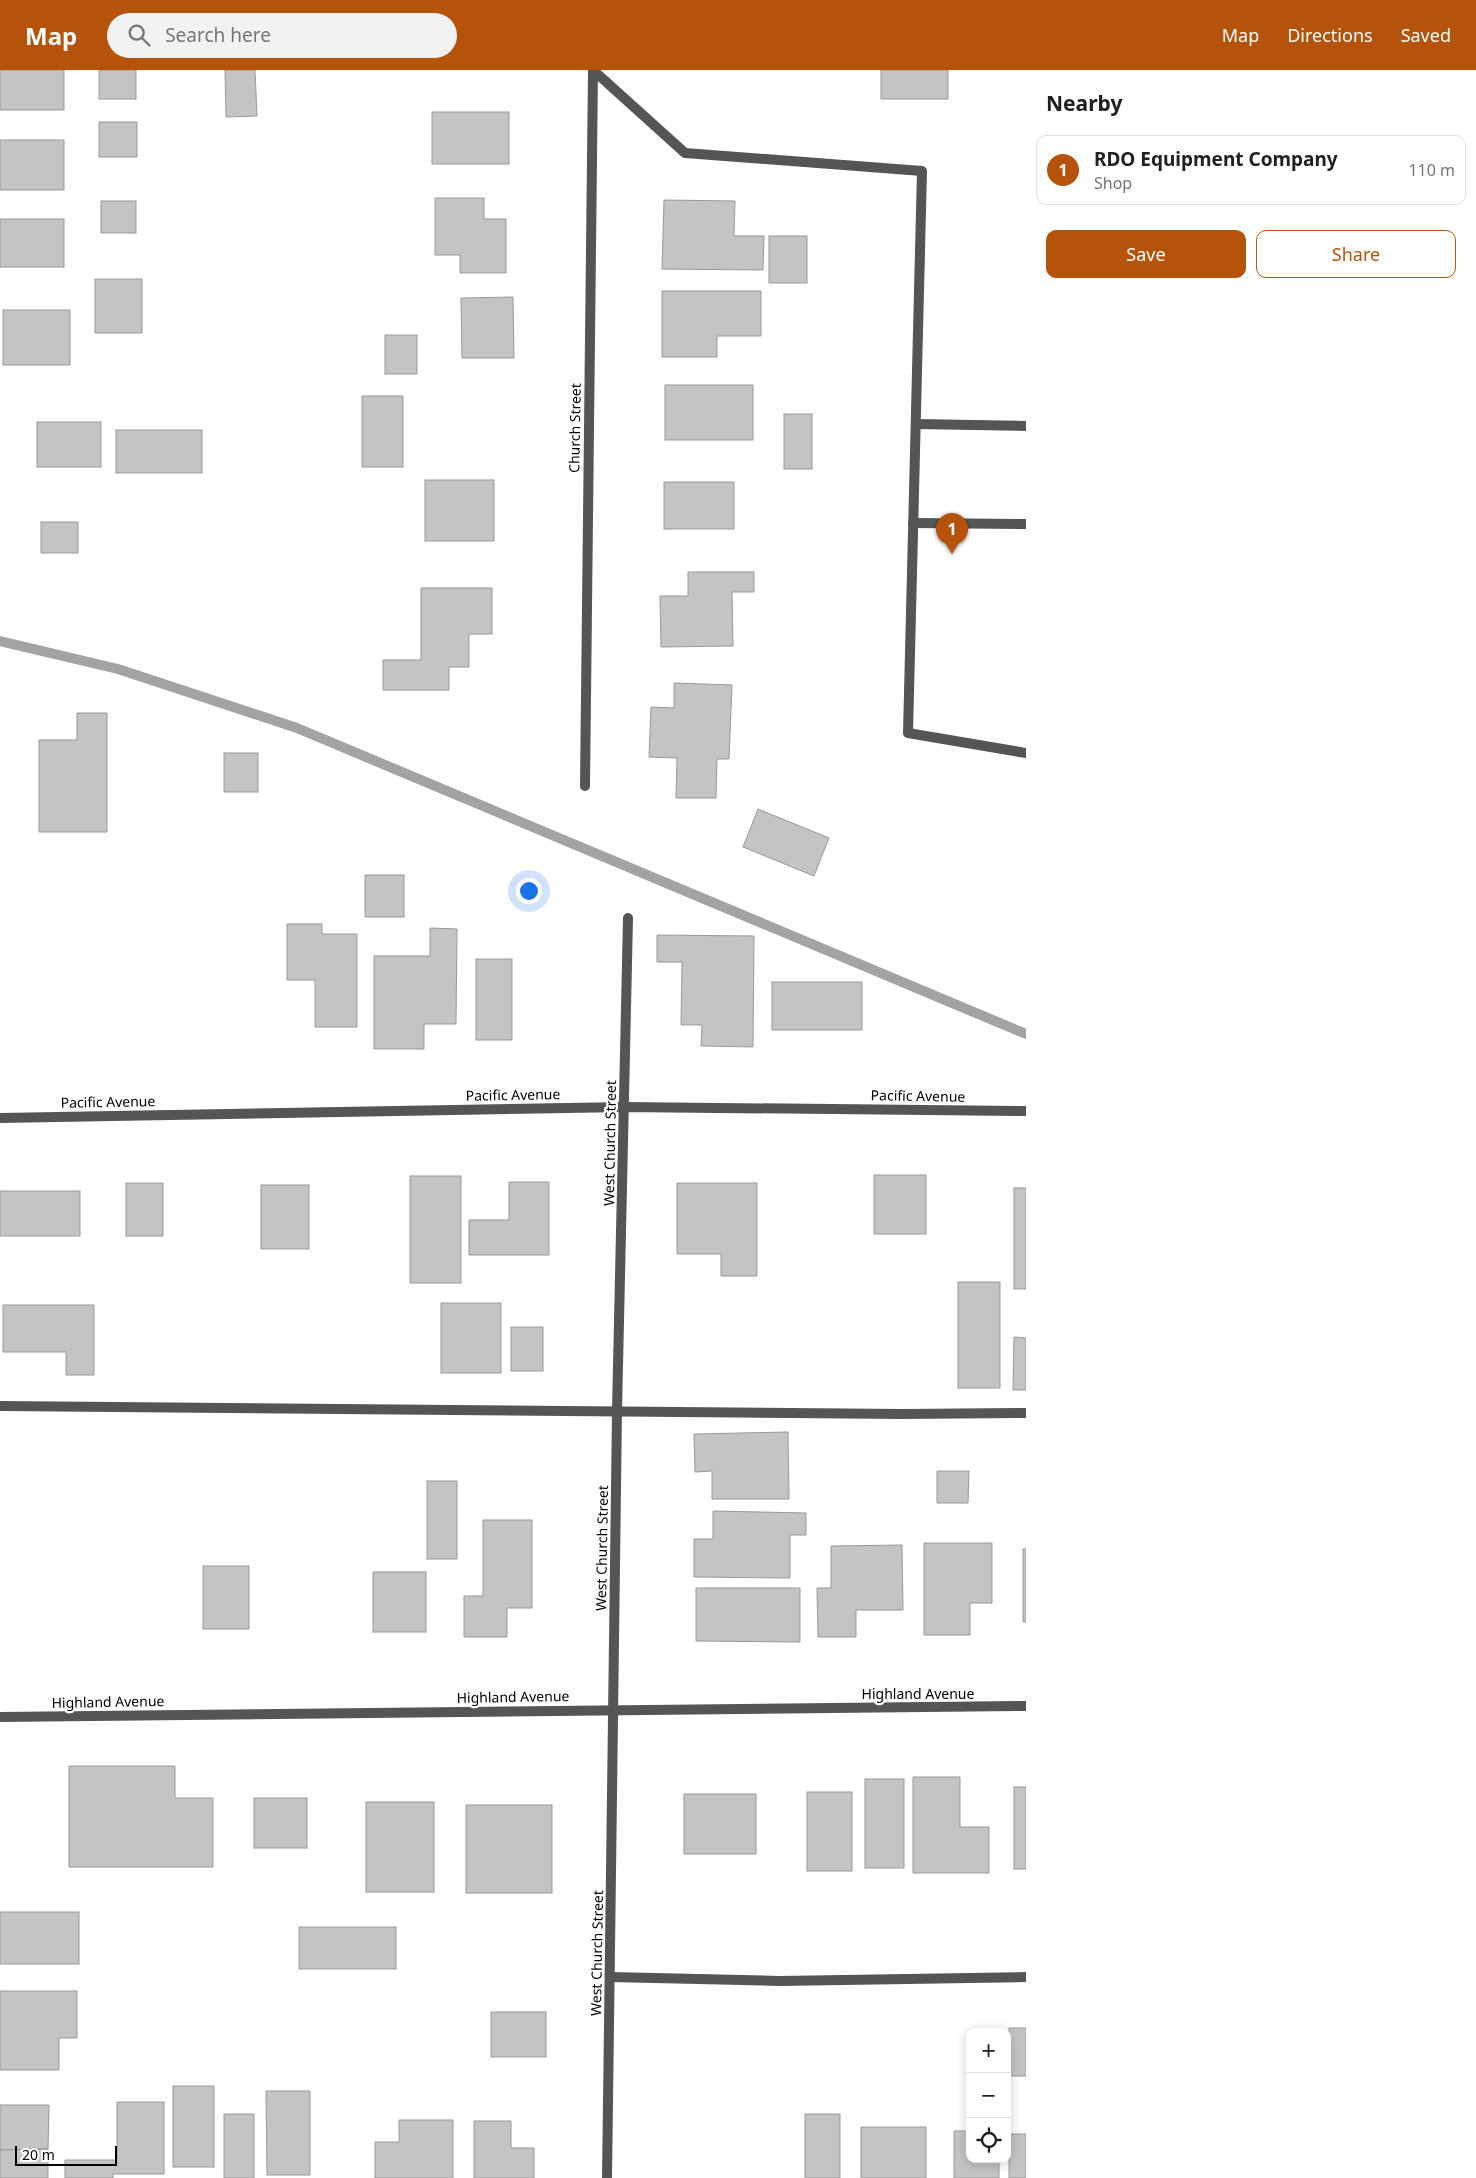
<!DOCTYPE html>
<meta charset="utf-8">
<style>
:root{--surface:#fff;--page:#f2f2f2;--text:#202124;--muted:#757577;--line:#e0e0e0;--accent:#b45309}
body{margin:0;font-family:"Noto Sans",sans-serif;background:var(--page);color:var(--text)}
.controls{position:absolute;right:15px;bottom:15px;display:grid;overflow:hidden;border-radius:10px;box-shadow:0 2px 12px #0003}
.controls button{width:45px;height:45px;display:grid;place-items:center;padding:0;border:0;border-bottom:1px solid var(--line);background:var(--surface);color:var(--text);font:25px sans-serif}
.scale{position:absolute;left:15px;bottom:12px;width:102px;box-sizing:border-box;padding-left:5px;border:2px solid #000;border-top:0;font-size:14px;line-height:18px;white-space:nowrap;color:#000;-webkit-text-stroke:4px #fff;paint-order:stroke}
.you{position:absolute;left:528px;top:820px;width:18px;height:18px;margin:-12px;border:4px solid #fff;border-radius:50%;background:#1a73e8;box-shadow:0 0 0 8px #1a73e833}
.badge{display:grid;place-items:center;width:32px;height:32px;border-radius:50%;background:var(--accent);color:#fff;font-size:16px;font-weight:700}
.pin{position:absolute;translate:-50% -41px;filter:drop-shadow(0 1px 2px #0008)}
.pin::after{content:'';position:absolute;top:26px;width:18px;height:15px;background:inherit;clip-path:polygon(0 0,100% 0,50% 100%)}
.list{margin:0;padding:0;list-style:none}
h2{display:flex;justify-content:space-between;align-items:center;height:65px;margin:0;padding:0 20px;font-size:21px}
h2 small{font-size:16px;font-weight:400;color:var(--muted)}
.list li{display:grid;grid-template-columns:32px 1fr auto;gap:15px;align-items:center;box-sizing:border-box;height:70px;margin:0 10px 10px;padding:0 10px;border:1px solid var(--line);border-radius:10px}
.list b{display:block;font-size:19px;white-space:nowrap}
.list p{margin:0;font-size:16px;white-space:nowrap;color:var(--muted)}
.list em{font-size:16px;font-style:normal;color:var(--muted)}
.actions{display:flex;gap:10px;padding:15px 20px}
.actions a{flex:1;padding:11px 0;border:1px solid var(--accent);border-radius:10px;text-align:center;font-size:18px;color:var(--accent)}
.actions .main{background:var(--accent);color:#fff}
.icon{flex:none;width:28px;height:28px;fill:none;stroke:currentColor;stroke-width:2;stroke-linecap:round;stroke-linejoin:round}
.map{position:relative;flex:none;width:1026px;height:2108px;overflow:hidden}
header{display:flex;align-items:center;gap:30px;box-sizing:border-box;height:70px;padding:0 25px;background:var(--accent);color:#fff}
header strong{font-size:24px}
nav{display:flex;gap:28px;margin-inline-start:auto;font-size:18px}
.search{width:350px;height:45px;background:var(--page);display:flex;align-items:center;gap:12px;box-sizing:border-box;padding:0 18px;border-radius:28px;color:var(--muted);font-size:19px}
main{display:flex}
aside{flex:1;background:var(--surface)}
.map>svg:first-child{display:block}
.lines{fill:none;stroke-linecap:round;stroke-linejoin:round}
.stream{stroke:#a3a3a3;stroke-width:10}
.building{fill:#c4c4c4;stroke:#999}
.lane{stroke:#555;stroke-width:10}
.street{stroke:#555;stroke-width:10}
.labels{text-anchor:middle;stroke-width:4.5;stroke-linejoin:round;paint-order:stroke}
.street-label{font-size:14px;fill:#000;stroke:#fff}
</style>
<header>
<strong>Map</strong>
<div class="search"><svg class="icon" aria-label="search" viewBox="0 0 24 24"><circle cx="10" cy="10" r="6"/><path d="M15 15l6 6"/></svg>Search here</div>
<nav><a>Map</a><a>Directions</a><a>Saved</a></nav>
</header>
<main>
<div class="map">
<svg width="1026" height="2108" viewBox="0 0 1026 2108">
<rect width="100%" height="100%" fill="#fff"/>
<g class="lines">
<path class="stream" d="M 0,571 L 118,599 L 297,658 L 1026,964"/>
</g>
<g class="building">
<rect x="0" y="0" width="64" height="40"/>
<rect x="99" y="0" width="37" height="29"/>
<path d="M 225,0 L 255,0 L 257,46 L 226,47 Z"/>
<rect x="881" y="0" width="67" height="29"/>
<rect x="432" y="42" width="77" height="52"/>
<rect x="99" y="52" width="38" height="35"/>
<rect x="0" y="70" width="64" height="50"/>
<path d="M 435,128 L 484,128 L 484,149 L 506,149 L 506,203 L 460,203 L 460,185 L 435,185 Z"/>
<path d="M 664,130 L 735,131 L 734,166 L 764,166 L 763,200 L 662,199 Z"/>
<rect x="101" y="131" width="35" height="32"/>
<rect x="0" y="149" width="64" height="48"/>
<rect x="769" y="166" width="38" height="47"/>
<rect x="95" y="209" width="47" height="54"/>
<path d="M 662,221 L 761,221 L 761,266 L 717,266 L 717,287 L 662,287 Z"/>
<path d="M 513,227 L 514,288 L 462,288 L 461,228 Z"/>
<rect x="3" y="240" width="67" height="55"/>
<rect x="385" y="265" width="32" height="39"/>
<rect x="665" y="315" width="88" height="55"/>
<rect x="362" y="326" width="41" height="71"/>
<rect x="784" y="344" width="28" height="55"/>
<rect x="37" y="352" width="64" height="45"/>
<rect x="116" y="360" width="86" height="43"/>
<rect x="425" y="410" width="69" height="61"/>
<rect x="664" y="412" width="70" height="47"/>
<rect x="41" y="452" width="37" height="31"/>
<path d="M 688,502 L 754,502 L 754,522 L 732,522 L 733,576 L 661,577 L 660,526 L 688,526 Z"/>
<path d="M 421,518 L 492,518 L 492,564 L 469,564 L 469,597 L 449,597 L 449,620 L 383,620 L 383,590 L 421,590 Z"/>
<path d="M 674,613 L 732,615 L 729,689 L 717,689 L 716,728 L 676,728 L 677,688 L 649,687 L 651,637 L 674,638 Z"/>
<path d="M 77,643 L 107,643 L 107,762 L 39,762 L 39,670 L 77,670 Z"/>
<rect x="224" y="683" width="34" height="39"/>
<path d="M 758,739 L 829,768 L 814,806 L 743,777 Z"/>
<rect x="365" y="805" width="39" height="42"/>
<path d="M 287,854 L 322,854 L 322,864 L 357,864 L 357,957 L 315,957 L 315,910 L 287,910 Z"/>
<path d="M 430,858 L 457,859 L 456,954 L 424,954 L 424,979 L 374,979 L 374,886 L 430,886 Z"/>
<path d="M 657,865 L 754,866 L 753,977 L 701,976 L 702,955 L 681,955 L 682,892 L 657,892 Z"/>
<rect x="476" y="889" width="36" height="81"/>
<rect x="772" y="912" width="90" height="48"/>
<rect x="874" y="1105" width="52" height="59"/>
<rect x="410" y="1106" width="51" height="107"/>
<path d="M 509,1112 L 549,1112 L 549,1185 L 469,1185 L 469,1150 L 509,1150 Z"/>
<rect x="126" y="1113" width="37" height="53"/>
<path d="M 677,1113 L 757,1113 L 757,1206 L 721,1206 L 721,1184 L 677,1184 Z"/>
<rect x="261" y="1115" width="48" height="64"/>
<rect x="1014" y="1118" width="12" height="101"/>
<rect x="0" y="1121" width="80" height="45"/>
<rect x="958" y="1212" width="42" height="106"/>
<rect x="441" y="1233" width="60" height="70"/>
<path d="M 3,1235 L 94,1235 L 94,1305 L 66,1305 L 66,1282 L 3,1282 Z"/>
<rect x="511" y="1257" width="32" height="44"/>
<path d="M 1014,1267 L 1026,1268 L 1026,1320 L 1013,1320 Z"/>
<path d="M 788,1362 L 789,1429 L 712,1429 L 712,1401 L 695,1402 L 694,1364 Z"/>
<path d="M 937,1401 L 969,1401 L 968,1433 L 937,1433 Z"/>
<rect x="427" y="1411" width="30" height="78"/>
<path d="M 713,1441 L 806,1443 L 806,1465 L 790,1465 L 790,1508 L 694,1507 L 694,1469 L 713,1469 Z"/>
<path d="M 483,1450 L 532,1450 L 532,1538 L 507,1538 L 507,1567 L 464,1567 L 464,1526 L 483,1526 Z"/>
<path d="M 924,1473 L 992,1473 L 992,1533 L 970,1533 L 970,1565 L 924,1565 Z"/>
<path d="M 902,1475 L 903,1540 L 856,1540 L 856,1567 L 818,1567 L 817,1518 L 831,1518 L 831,1476 Z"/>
<rect x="1023" y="1479" width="3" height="73"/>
<rect x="203" y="1496" width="46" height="63"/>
<rect x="373" y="1502" width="53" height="60"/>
<path d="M 696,1518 L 800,1518 L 800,1572 L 696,1571 Z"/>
<path d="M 69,1696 L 175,1696 L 175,1728 L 213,1728 L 213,1797 L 69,1797 Z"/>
<path d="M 913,1707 L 960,1707 L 960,1757 L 989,1757 L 989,1803 L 913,1803 Z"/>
<rect x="865" y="1709" width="39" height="89"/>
<rect x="1014" y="1717" width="12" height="82"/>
<rect x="807" y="1722" width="45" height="79"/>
<rect x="684" y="1724" width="72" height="60"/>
<rect x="254" y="1728" width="53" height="50"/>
<rect x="366" y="1732" width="68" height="90"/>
<rect x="466" y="1735" width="86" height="88"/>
<rect x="0" y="1842" width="79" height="52"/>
<rect x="299" y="1857" width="97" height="42"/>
<path d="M 0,1921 L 77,1921 L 77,1968 L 59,1968 L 59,2000 L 0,2000 Z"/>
<rect x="491" y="1942" width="55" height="45"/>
<rect x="1009" y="1958" width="17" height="48"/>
<rect x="173" y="2016" width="41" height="81"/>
<path d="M 266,2021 L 310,2021 L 310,2105 L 267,2105 Z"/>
<path d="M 117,2032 L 164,2032 L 164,2104 L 113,2104 L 113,2108 L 65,2108 L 65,2090 L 117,2090 Z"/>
<path d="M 0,2035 L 49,2035 L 48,2079 L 0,2080 Z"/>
<rect x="224" y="2044" width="30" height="64"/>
<rect x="805" y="2044" width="35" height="64"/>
<path d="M 399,2050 L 453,2050 L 453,2108 L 375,2108 L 375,2072 L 399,2072 Z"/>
<path d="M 474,2051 L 511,2051 L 511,2078 L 534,2078 L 534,2108 L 474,2108 Z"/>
<rect x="861" y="2057" width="65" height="51"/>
<path d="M 954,2061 L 970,2061 L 970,2089 L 999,2089 L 999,2108 L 954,2108 Z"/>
<rect x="1009" y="2064" width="17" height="44"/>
<path d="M 48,2079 L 48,2108 L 0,2108 L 0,2080 Z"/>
</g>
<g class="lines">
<g class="lane">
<path d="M 593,0 L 685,83 L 922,101 L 908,663 L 1026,683"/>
<path d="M 916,354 L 1026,356"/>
<path d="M 913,453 L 1026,454"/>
<path d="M 0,1336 L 902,1344 L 1026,1343"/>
<path d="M 610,1907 L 780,1911 L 1026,1907"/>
</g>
<g class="street">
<path d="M 585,716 L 593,0"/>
<path d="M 0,1048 L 625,1037 L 1026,1041"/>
<path d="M 0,1647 L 1026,1636"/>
<path d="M 607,2108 L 617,1341 L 628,848"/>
</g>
</g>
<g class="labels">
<g class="street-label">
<text transform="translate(575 358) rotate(-89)" y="5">Church Street</text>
<text transform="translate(513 1025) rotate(-1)" y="5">Pacific Avenue</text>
<text transform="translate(918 1026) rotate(1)" y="5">Pacific Avenue</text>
<text transform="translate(108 1032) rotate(-1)" y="5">Pacific Avenue</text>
<text transform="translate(610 1073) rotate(-89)" y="5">West Church Street</text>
<text transform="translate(602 1478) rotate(-89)" y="5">West Church Street</text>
<text x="918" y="1629">Highland Avenue</text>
<text transform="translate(513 1627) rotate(-1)" y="5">Highland Avenue</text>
<text transform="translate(108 1632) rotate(-1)" y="5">Highland Avenue</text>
<text transform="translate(597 1883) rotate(-89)" y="5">West Church Street</text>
</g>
</g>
</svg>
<div class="controls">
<button>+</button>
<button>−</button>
<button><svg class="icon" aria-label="locate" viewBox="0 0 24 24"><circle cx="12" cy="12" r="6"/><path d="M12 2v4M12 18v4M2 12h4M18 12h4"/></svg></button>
</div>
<div class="scale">20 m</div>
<div class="you"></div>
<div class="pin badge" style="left:952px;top:484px">1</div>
</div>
<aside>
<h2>Nearby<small></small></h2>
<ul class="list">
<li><span class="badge">1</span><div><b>RDO Equipment Company</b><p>Shop</p></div><em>110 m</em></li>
</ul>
<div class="actions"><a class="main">Save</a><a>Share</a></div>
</aside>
</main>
